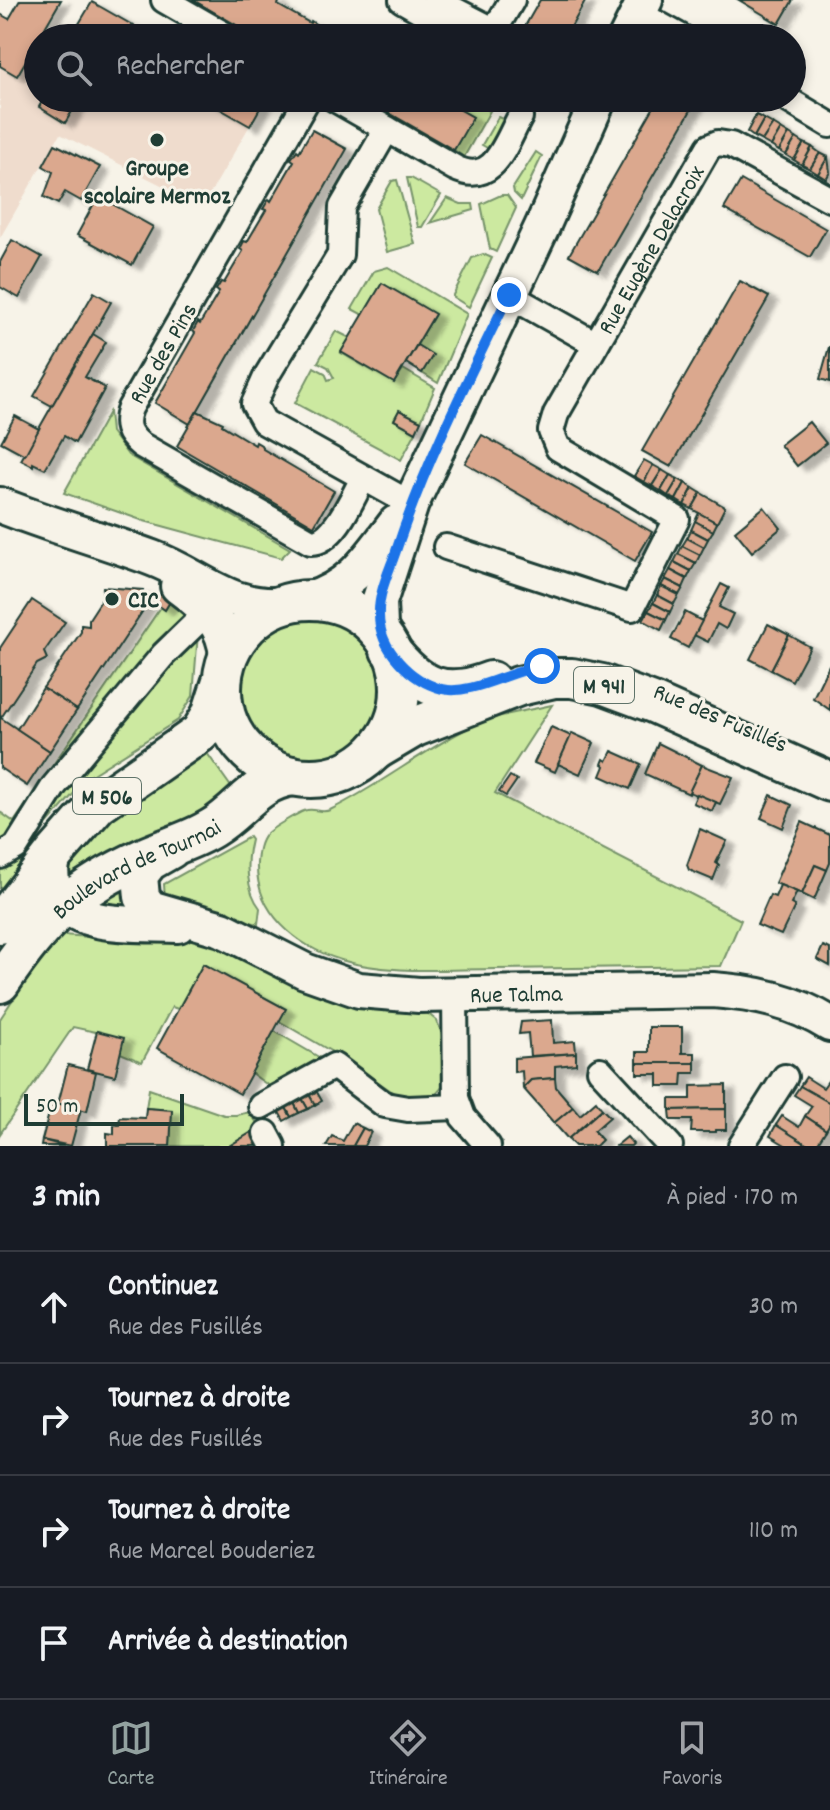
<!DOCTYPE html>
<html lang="fr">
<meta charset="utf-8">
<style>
:root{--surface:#171b24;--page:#242831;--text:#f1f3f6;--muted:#9ea1a6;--line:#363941;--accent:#92a19f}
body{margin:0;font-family:Dekko,sans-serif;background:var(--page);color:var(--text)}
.scale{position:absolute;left:24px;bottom:20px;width:160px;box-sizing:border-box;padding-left:8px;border:4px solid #1f3d34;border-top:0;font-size:22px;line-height:28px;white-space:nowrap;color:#1f3d34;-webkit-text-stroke:6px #f7f3e8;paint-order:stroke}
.stop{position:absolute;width:24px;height:24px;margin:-18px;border:6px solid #1a73e8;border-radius:50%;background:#fff}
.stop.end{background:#1a73e8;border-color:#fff;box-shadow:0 2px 8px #0008}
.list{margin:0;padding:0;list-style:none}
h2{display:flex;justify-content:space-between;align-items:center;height:104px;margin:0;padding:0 32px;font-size:34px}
h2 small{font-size:26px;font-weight:400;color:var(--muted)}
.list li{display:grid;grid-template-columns:52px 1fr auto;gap:24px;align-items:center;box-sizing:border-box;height:112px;padding:0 32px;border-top:2px solid var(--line)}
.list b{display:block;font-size:30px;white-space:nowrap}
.list p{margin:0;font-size:26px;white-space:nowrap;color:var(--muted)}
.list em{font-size:26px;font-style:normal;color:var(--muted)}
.icon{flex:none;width:44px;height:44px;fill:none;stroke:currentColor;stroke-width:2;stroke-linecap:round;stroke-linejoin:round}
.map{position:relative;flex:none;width:830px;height:1146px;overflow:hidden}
.search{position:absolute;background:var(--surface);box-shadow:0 4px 12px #0003;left:24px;right:24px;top:24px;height:88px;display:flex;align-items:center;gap:20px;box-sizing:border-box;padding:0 28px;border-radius:44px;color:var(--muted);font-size:30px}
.sheet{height:552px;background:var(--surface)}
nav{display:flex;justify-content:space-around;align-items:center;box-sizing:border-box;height:112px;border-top:2px solid var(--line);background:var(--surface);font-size:22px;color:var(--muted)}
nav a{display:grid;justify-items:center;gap:4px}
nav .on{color:var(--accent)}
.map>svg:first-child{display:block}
.built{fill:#efdccd}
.green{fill:#cce9a0;stroke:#76936a;stroke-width:2}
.building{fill:#dba88e;stroke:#1f3d34;stroke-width:2;filter:url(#shadow)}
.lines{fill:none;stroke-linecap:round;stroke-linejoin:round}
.street-casing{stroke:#1f3d34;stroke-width:30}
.secondary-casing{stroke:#1f3d34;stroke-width:40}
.primary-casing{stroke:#1f3d34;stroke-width:44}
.street{stroke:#f7f3e8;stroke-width:24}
.secondary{stroke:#f7f3e8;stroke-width:34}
.primary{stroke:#f7f3e8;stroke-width:38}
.route{stroke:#1a73e8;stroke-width:10}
.poi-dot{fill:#1f3d34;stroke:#f7f3e8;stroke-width:3}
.labels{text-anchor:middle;stroke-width:6;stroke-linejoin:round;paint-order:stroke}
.shield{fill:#f7f3e8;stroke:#60746a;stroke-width:2}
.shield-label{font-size:22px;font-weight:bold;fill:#1f3d34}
.poi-label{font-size:24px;font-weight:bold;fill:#1f3d34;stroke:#f7f3e8}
.street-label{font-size:24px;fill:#1f3d34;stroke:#f7f3e8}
</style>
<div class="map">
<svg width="830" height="1146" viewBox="0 0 830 1146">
<defs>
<filter id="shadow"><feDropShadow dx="9" dy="5" stdDeviation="2" flood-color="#0004"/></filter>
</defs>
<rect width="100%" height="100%" fill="#f7f3e8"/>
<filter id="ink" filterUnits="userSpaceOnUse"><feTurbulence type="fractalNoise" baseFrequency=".0125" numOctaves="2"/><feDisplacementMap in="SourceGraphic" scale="16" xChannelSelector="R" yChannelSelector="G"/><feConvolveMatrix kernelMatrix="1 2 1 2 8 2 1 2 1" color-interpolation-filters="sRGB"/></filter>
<g filter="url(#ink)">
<path class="built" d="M 38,40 L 38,98 L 260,98 L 264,101 L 203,206 L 60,134 L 0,238 L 0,66 L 17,76 Z"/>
<g class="green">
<path d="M 439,98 L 467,98 L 490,111 L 464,157 L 454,150 L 472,117 Z"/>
<path d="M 498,117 L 505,120 L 489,149 L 482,145 Z"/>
<path d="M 536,152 L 542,156 L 521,200 L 514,193 L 513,188 Z"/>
<path d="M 407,178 L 411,178 L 441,195 L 422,227 L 418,227 Z"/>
<path d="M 397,180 L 415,244 L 387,252 L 376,209 L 392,181 Z"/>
<path d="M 501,195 L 507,195 L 516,208 L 496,252 L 490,249 L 481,204 Z"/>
<path d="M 447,198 L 461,204 L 473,204 L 474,210 L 430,223 Z"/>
<path d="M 483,254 L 492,258 L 469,307 L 453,297 L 453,295 L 472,258 Z"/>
<path d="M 388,267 L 467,314 L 438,383 L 422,373 L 432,355 L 417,345 L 435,314 L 382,283 L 363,315 L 352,309 L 374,271 Z"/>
<path d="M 336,331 L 350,338 L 341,353 L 394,383 L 403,369 L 435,388 L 421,421 L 399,411 L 394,419 L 416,432 L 401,460 L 295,403 L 314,367 L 325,373 L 328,380 L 334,378 L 328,367 L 318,362 Z"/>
<path d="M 109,412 L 111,432 L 128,455 L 290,549 L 281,558 L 144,521 L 64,493 Z"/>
<path d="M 171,600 L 199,620 L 193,696 L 178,720 L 88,777 L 38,835 L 23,836 L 38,845 L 0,898 L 0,812 L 14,822 L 161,607 L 165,610 Z"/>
<circle cx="308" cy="690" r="74"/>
<path d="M 552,705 L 495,793 L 741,920 L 721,966 C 646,967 572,968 497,969 C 446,969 390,975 341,960 C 296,946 255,912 257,863 C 258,852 259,842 266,834 C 270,829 301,811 307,810 C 316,808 321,814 330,810 C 379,786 422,751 470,727 C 494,715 526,711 552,705 Z"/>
<path d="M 202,746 L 234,791 L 229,801 L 69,891 L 63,855 Z"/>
<path d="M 249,837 L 251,840 C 245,862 246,890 260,908 L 258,924 L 165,900 L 164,884 Z"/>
<path d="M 131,870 L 129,895 L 118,912 L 83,897 Z"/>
<path d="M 179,933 L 225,944 L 307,991 L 358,1007 L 426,1012 L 437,1021 L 444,1040 L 444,1085 L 432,1099 L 400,1097 L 346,1060 L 279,1021 L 285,1009 L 203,964 L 178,1009 L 172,1007 L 142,1062 L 120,1053 L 123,1038 L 73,1027 L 0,1134 L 0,1019 L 51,941 L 62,935 L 117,939 Z"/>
<path d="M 274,1031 L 334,1066 L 280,1094 L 251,1073 Z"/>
<path d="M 149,1089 L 224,1115 L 236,1115 L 250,1112 L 260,1128 L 229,1146 L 170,1146 L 172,1110 L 146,1108 Z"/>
</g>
<g class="building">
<path d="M 20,0 L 61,0 L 17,76 L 0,66 L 0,14 L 9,19 Z"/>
<path d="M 193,0 L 275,0 L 279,2 L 278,5 L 310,23 L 311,21 L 336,38 L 259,38 Z"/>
<path d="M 540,0 L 586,0 L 565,38 L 541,38 L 524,28 Z"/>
<path d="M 739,0 L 793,0 L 779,24 Z"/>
<path d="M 92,2 L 155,38 L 78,38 L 83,30 L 77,27 Z"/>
<path d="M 44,98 L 80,98 L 65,123 L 39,107 Z"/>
<path d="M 201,98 L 260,98 L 264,101 L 250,126 Z"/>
<path d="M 363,98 L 439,98 L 473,117 L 454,150 Z"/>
<path d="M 659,98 L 698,98 L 598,271 L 569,255 Z"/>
<path d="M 756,115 L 764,119 L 754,137 L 747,132 Z"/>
<path d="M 764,119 L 773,124 L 762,141 L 754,137 Z"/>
<path d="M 773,124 L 781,129 L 771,146 L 762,141 Z"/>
<path d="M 781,129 L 789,134 L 779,151 L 771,146 Z"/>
<path d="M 312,130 L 347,149 L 190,424 L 155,403 L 195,333 L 193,331 L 198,322 L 200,324 L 219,292 L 216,290 L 221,282 L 224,283 L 243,251 L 240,249 L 244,241 L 247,242 L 266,210 L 263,209 L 269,199 L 271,201 L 294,161 L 291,159 L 297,150 L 299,152 Z"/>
<path d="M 789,134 L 796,138 L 786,155 L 779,151 Z"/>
<path d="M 796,138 L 804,143 L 794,160 L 786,155 Z"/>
<path d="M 804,143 L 812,147 L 802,165 L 794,160 Z"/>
<path d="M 55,144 L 100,167 L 81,201 L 65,192 L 58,204 L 44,197 L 53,172 L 43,166 Z"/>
<path d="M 812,147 L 820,153 L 810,169 L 802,165 Z"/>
<path d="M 820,153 L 828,157 L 818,174 L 810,169 Z"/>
<path d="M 828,157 L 830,172 L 826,179 L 818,174 Z"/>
<path d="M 741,180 L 826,229 L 810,257 L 724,209 Z"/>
<path d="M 98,196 L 153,227 L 132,265 L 77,235 Z"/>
<path d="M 12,240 L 42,257 L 19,298 L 0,287 L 0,262 Z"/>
<path d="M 740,281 L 769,297 L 671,467 L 642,451 Z"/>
<path d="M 382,283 L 435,314 L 394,383 L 341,352 Z"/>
<path d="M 94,292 L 111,302 L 52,406 L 34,396 Z"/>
<path d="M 93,334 L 106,342 L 85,377 L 105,388 L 75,443 L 64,436 L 45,469 L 33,463 L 33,466 L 21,460 Z"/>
<path d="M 417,345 L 433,355 L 422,373 L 406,363 Z"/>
<path d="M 829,347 L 830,347 L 830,382 L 820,379 Z"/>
<path d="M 399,410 L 421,421 L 416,432 L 394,420 Z"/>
<path d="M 197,411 L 223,423 L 222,425 L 255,445 L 256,442 L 261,445 L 263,449 L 334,491 L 314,526 L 177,446 Z"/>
<path d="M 15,416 L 39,429 L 25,455 L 1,442 Z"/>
<path d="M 809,422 L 826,443 L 797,466 L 780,445 Z"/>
<path d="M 482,435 L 652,532 L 635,561 L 465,463 Z"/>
<path d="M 644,460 L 653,465 L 644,482 L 634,476 Z"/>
<path d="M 653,465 L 662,470 L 652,486 L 644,482 Z"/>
<path d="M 662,470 L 670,475 L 661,491 L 652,486 Z"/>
<path d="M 670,475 L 678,479 L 668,496 L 661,491 Z"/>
<path d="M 678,479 L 685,483 L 676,500 L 668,496 Z"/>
<path d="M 685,483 L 693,488 L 684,505 L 676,500 Z"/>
<path d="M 693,488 L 701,493 L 692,509 L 684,505 Z"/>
<path d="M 701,493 L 725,507 L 717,523 L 692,509 Z"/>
<path d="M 764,507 L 781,528 L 752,552 L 735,531 Z"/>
<path d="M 699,513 L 717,523 L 713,531 L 695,521 Z"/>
<path d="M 695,521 L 713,531 L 708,539 L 691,530 Z"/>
<path d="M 691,530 L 708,539 L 704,547 L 687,538 Z"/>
<path d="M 687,538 L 704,547 L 700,555 L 682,546 Z"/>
<path d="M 682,546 L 700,555 L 696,563 L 678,554 Z"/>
<path d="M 678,554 L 696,563 L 691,571 L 674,562 Z"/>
<path d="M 674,562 L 691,571 L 687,579 L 670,570 Z"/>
<path d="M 670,570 L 687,579 L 683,588 L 665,579 Z"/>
<path d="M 665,579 L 683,588 L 679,595 L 661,586 Z"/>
<path d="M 721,584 L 729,588 L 719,607 L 733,614 L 726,629 L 717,624 L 708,642 L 694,635 Z"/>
<path d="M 661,586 L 679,595 L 674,604 L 657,595 Z"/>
<path d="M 103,587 L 143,590 L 142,598 L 148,603 L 77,710 L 43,688 L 81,632 L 81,625 L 89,626 L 89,619 L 102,599 Z"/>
<path d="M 160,594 L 171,600 L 165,610 L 155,603 Z"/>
<path d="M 657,595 L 674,604 L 670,612 L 653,603 Z"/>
<path d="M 32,600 L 65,622 L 44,652 L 47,659 L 37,664 L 1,718 L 50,751 L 27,786 L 0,768 L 0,648 Z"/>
<path d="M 653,603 L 670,612 L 666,620 L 648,611 Z"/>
<path d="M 648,611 L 666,620 L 661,630 L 643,620 Z"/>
<path d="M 685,612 L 702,621 L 688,648 L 671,639 Z"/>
<path d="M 768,624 L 789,635 L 771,670 L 750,659 Z"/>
<path d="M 789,635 L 810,647 L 792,681 L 771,670 Z"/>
<path d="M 829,665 L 830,665 L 830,710 L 813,698 Z"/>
<path d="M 43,688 L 77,710 L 50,751 L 17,729 Z"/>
<path d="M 551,727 L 571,736 L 555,772 L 534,763 Z"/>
<path d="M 572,733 L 594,743 L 580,774 L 558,764 Z"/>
<path d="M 658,743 L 702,765 L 689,794 L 645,774 Z"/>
<path d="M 612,751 L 641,764 L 630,789 L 601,776 L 605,766 L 602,764 L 604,759 L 607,761 Z"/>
<path d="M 702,765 L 733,777 L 720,804 L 689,792 Z"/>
<path d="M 510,776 L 517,780 L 506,796 L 499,792 Z"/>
<path d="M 697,794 L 716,802 L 712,811 L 693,803 Z"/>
<path d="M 771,795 L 792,805 L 783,828 L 761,818 Z"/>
<path d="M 802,822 L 830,835 L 830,863 L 827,870 L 815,865 L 802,894 L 775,883 Z"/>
<path d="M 700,829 L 727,841 L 716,863 L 719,865 L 713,880 L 689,870 L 687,865 Z"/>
<path d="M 815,865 L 827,870 L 814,900 L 802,894 Z"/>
<path d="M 780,885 L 797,892 L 791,904 L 795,906 L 781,935 L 757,925 L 770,895 L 775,897 Z"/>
<path d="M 823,946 L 830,949 L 830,966 L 817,959 Z"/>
<path d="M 203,964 L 286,1009 L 240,1094 L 157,1048 Z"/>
<path d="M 552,1020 L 553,1043 L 575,1041 L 576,1053 L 530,1056 L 528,1033 L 519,1034 L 521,1022 Z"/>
<path d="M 649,1027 L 682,1027 L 682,1053 L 695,1053 L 695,1063 L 637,1063 L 637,1052 L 649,1052 Z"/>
<path d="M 97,1031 L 124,1038 L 115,1076 L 87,1069 Z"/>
<path d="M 576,1053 L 576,1064 L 555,1066 L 555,1078 L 531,1080 L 523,1088 L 522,1071 L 514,1072 L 514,1058 Z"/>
<path d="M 637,1063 L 695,1063 L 695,1073 L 683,1073 L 682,1086 L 658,1086 L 658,1074 L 637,1074 Z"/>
<path d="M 68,1065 L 96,1072 L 87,1111 L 58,1104 Z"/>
<path d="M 806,1077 L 823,1088 L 830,1078 L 830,1103 L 800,1086 Z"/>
<path d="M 555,1078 L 556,1087 L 573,1107 L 554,1123 L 523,1088 L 531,1080 Z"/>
<path d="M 726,1085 L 726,1109 L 670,1110 L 670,1099 L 691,1099 L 691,1086 Z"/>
<path d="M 800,1086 L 830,1103 L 830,1123 L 826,1130 L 805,1116 L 812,1106 L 794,1095 Z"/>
<path d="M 314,1087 L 322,1101 L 315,1105 L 307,1091 Z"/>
<path d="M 307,1091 L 315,1105 L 308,1109 L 300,1095 Z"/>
<path d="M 300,1095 L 308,1109 L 299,1113 L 292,1099 Z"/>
<path d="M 292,1099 L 299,1113 L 291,1117 L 284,1104 Z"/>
<path d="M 596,1101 L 602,1109 L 568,1139 L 554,1123 L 573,1107 L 580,1115 Z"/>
<path d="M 52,1102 L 81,1109 L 71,1146 L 42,1140 Z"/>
<path d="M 284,1104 L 291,1117 L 284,1121 L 276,1107 Z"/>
<path d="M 146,1108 L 172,1110 L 170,1146 L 107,1146 L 107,1133 L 114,1134 L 114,1125 L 119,1125 L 120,1117 L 145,1118 Z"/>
<path d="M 602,1109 L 610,1117 L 594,1131 L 602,1140 L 596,1146 L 575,1146 L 568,1139 Z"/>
<path d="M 726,1109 L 726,1130 L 716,1130 L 716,1132 L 691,1132 L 692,1120 L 671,1120 L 670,1110 Z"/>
<path d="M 782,1116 L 799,1127 L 805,1116 L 826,1130 L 816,1146 L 809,1146 L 776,1125 Z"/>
<path d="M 353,1123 L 363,1128 L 353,1146 L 326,1146 L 332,1136 L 343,1141 Z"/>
<path d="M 776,1125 L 809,1146 L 787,1146 L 770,1136 Z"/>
<path d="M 363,1128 L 371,1132 L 364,1146 L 353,1146 Z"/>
<path d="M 252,1132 L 260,1146 L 229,1146 Z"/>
<path d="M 627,1137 L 633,1144 L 631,1146 L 616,1146 Z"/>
<path d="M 42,1140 L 64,1146 L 41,1146 Z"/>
</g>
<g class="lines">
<g class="street-casing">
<g id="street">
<path d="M 164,0 L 230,38"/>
<path d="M 402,0 L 469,38"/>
<path d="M 435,0 L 495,31"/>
<path d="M 638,13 L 683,38"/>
<path d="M 490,38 L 512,0"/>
<path d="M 308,98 L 130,408 C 124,424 127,434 141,445 L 311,542 C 334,543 353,497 363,478"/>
<path d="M 333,98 L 455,168 C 494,187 505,144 520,117"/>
<path d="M 785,98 L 830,125"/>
<path d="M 387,129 L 342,207 L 340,255 L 267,375 L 254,404 L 264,422 L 411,504"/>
<path d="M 509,295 L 596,344"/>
<path id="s1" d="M 446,547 L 632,608 L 677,519 L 558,448 L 551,431 L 556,414 L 709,147 L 718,143 L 731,145 L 830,199"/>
<path d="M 0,856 L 16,847 L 54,786 L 164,654 L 199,620"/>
<path d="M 455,995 L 456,1098 L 463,1117 L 488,1146"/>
<path d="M 600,1070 L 670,1146"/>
<path d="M 261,1106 L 334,1066 L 385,1105 L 408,1109 L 458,1107"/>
<path d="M 266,1133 L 273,1146"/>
<path d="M 741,1146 L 785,1077"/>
</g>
</g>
<g class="secondary-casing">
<g id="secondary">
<path d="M 626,38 L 645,0"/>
<path d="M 0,505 C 50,525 101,539 152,558 C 201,576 227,609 283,605"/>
<path d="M 178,586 C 204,605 226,625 227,658"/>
<path d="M 309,600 C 352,587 370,557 396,523"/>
<path d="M 385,640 L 380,626 L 379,602 L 411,504 L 542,227 L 599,98"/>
<path id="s2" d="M 171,851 L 150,863 L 140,876 L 142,897 L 150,908 L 222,929 L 305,971 L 359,990 L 419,995 L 713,990 C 756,993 793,1001 830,1024"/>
<path d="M 55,853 C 50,865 50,877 54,889 C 70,931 141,923 178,925"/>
</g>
</g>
<g class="primary-casing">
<g id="primary">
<circle cx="311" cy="689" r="89"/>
<path d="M 390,650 C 420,688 445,699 491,681"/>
<path d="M 376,750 L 415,727 L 519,686 L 554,678 L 572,678 L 602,684 L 653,703 L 830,782"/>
<path d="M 0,924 L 55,853 L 98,804 L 200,733 L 211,715 L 221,684"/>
<path id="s3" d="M 0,983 C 43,919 73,889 145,857 C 167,847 191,841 212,828 C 242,810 255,782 292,776"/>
</g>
</g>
<use href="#street" class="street"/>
<use href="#secondary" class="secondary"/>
<use href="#primary" class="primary"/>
</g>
</g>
<g class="lines" filter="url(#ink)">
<path class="route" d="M 509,295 C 468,379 425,463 396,551 C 389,572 378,593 379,615 C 379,649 411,681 442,689 C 471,696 512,670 542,666"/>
</g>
<g class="poi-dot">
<circle cx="157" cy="140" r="8"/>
<circle cx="112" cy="599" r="8"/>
</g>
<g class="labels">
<g class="shield">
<rect x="574" y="667" width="60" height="36" rx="6"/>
<rect x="73" y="778" width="68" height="36" rx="6"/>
</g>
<g class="shield-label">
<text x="604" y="693">M 941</text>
<text x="107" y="804">M 506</text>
</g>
<g class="poi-label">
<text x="157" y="175">Groupe<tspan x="157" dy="28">scolaire Mermoz</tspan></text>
<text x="128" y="607" text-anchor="start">CIC</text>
</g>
<g class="street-label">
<text dy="8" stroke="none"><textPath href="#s1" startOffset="660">Rue Eugène Delacroix</textPath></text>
<text transform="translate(162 353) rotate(-60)" y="8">Rue des Pins</text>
<text transform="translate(721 717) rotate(23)" y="8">Rue des Fusillés</text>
<text dy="8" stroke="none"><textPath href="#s3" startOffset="182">Boulevard de Tournai</textPath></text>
<text dy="8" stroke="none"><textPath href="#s2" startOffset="458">Rue Talma</textPath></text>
</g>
</g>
</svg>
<div class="scale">50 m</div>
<div class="stop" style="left:542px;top:666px"></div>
<div class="stop end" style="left:509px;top:295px"></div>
<div class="search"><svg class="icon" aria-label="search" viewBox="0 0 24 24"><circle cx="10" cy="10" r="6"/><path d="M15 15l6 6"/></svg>Rechercher</div>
</div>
<section class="sheet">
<h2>3 min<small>À pied · 170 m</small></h2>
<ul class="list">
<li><svg class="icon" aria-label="ahead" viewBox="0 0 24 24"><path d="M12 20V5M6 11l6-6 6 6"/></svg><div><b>Continuez</b><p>Rue des Fusillés</p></div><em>30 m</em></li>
<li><svg class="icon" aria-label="right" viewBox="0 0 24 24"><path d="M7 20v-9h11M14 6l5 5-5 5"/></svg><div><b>Tournez à droite</b><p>Rue des Fusillés</p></div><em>30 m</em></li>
<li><svg class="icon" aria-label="right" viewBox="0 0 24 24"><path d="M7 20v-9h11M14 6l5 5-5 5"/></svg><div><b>Tournez à droite</b><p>Rue Marcel Bouderiez</p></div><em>110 m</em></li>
<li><svg class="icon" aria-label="arrive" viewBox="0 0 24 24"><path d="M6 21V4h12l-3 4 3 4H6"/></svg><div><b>Arrivée à destination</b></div></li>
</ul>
</section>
<nav>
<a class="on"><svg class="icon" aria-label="map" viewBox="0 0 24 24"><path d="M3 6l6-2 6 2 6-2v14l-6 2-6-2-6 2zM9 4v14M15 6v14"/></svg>Carte</a>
<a><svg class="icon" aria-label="directions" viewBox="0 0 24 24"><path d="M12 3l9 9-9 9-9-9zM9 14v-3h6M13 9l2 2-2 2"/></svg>Itinéraire</a>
<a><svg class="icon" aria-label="saved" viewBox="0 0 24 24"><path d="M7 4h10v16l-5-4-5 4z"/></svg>Favoris</a>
</nav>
